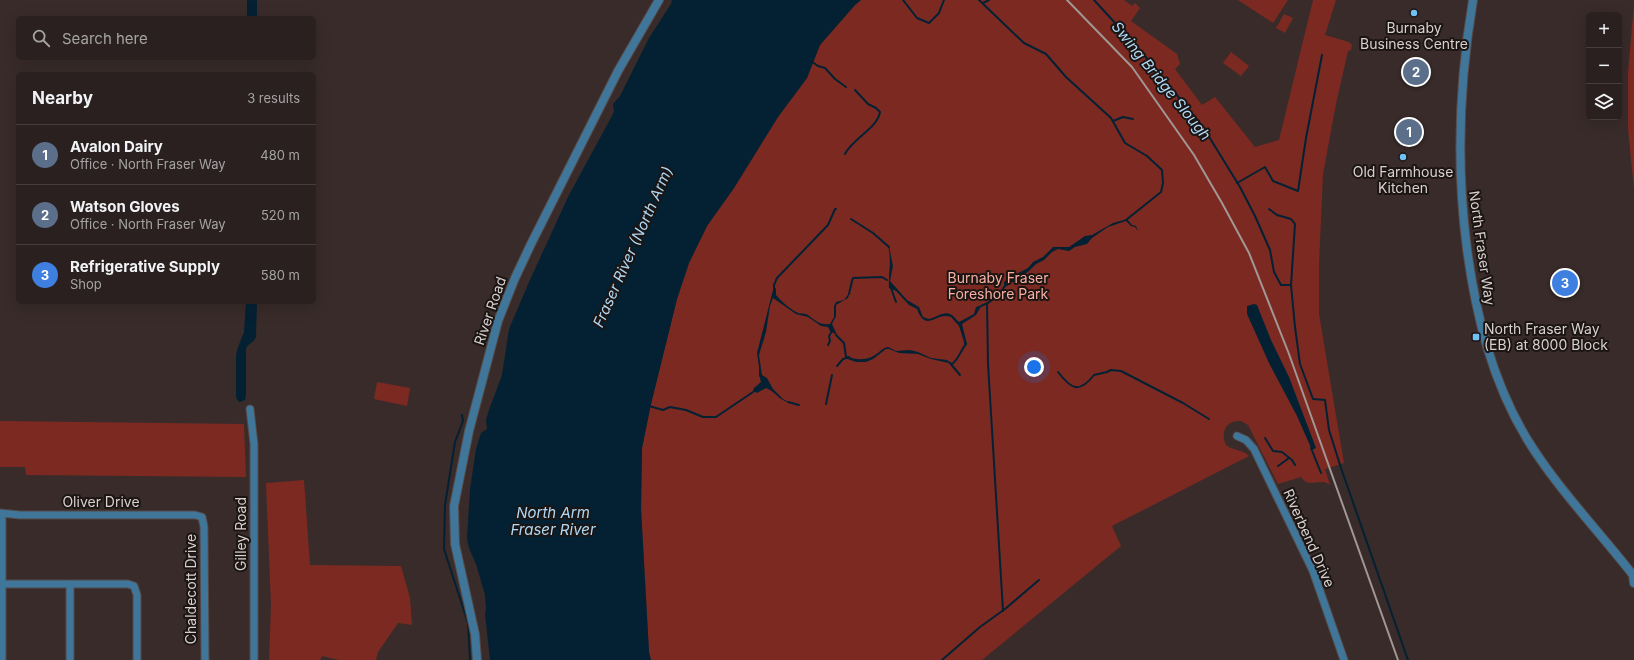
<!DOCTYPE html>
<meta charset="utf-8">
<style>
:root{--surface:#2a201f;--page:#322828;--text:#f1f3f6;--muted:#a5a3a4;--line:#463e3d;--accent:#0b8043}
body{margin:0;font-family:Inter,sans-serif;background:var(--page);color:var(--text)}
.controls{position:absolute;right:12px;top:12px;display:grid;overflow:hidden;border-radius:6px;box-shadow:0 4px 16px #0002}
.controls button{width:36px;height:36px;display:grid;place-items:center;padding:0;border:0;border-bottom:1px solid var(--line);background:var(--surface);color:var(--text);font:20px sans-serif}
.you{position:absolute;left:1034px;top:367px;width:14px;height:14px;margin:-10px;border:3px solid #fff;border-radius:50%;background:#1a73e8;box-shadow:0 0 0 6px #1a73e833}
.badge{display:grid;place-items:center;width:26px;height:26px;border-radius:50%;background:var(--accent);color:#fff;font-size:13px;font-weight:700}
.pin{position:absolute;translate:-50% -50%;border:2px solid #fff;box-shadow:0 1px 4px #0006}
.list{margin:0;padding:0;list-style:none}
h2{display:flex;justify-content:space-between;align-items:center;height:52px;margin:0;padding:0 16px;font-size:17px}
h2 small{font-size:13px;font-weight:400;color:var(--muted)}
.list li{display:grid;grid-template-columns:26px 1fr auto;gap:12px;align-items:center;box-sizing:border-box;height:60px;padding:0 16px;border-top:1px solid var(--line)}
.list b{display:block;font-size:15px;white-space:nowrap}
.list p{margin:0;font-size:13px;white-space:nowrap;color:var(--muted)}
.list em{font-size:13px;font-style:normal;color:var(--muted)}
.icon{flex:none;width:22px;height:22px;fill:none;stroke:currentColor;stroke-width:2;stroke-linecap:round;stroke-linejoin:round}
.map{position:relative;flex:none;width:1634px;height:660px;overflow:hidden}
.search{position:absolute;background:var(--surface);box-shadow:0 4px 16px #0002;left:16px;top:16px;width:300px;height:44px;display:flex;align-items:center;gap:10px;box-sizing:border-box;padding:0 14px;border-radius:6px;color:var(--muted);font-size:15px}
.panel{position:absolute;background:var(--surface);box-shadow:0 4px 16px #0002;left:16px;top:72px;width:300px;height:232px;border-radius:6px}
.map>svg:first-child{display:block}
.green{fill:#7c2a21}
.water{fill:#042133}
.pier{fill:#382b29}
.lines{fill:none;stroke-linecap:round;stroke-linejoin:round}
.stream{stroke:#042133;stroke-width:2}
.minor-casing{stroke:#554947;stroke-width:9}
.tertiary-casing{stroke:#554947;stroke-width:10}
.minor{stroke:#3f769a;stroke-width:7}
.tertiary{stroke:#3f769a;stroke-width:8}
.rail{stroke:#a19795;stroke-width:2}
.poi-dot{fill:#71c1f5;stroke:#1b1514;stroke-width:1.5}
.labels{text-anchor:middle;stroke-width:4;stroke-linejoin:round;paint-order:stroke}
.poi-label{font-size:14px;fill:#d8d0ce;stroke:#1b1514}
.street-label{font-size:14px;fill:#d8d0ce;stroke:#1b1514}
.park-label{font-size:14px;fill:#f9afa2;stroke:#1b1514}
.water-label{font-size:15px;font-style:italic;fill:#aed8f5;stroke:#1b1514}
</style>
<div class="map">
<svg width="1634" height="660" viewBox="0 0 1634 660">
<rect width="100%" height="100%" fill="#382b29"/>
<g class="green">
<path d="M 861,0 L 1124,0 L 1132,6 L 1135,3 L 1140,8 L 1131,21 L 1177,54 L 1180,64 L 1175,69 L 1202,105 L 1215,97 L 1255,147 L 1279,140 L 1313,0 L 1336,0 L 1325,35 L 1349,42 L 1352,45 L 1351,50 L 1348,51 L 1336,104 L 1323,174 L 1319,264 L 1319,314 L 1344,463 L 1325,469 L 1330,485 C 1328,484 1326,482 1323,482 C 1315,481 1308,487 1301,477 L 1278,484 L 1248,425 L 1241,421 C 1226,420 1220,432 1226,445 C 1233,451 1243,449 1249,456 L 1112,526 L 1121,546 L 982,660 L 651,660 L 649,652 L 641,509 L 642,448 L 651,404 L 677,299 L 689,263 L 707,226 L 734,188 L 778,117 L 807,78 L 820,45 L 855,5 Z"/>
<path d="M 1238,0 L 1288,0 L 1273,23 Z"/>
<path d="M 1634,4 L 1634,190 L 1628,129 L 1628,73 Z"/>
<path d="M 1284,14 L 1293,18 L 1285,33 L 1276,28 Z"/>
<path d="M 1231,52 L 1249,66 L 1241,76 L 1223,63 Z"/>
<path d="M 377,382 L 410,388 L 407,406 L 374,399 Z"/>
<path d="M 0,421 L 244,424 L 246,477 L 26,475 L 25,467 L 0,467 Z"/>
<path d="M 304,480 L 310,565 L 401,566 L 410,598 L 412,625 L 398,623 L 378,652 L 376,660 L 339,660 L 322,656 L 320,660 L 269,660 L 271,605 L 266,483 Z"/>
</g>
<g class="water">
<rect x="247" y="0" width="10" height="18"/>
<path d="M 670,0 L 861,0 L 855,5 L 820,45 L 807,78 L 778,117 L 734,188 L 707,226 L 689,263 L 677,299 L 651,404 L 642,448 L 641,509 L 649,652 L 651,660 L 488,660 L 476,576 L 464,528 L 469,474 L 481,424 L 499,373 L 506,330 L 525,278 L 637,53 Z"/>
<path d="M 1127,219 L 1132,225 L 1136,226 L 1138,231 L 1135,227 L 1131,226 L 1126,221 L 1108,227 L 1092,238 L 1087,244 L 1075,247 L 1069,251 L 1058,249 L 1052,252 L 1044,260 L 1036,264 L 1029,271 L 1004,288 L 1004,282 L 1009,278 L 1028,268 L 1033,262 L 1043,257 L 1053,247 L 1069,247 L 1085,236 L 1092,235 L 1113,223 Z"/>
<path d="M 888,246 L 889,246 L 893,266 L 890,281 L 907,300 L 919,307 L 923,317 L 929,319 C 936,318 944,310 952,315 C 955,317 956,320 959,322 L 974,314 L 976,307 L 982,305 L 976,315 L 962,324 L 967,344 L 965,345 L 959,326 L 951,317 C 936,311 926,334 917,309 L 909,305 L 896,291 L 889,288 C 888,274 892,261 888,246 Z"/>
<path d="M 774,286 L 776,289 L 776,295 C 781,301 791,310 798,313 C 802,314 805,313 808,315 C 816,321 819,325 830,324 L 834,317 L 834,306 L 836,302 L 844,300 L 850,292 L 848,298 L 836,305 L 836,316 L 832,324 L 837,335 L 830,331 L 828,327 L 821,326 L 808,317 L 796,314 L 773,298 L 770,306 L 766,332 L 759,355 L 762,375 L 767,378 L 773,389 L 783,399 L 789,402 C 779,401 775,391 766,388 L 757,393 L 753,390 L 754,388 L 761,382 L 759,375 L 759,367 L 757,353 Z"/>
<path d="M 246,302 L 257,302 L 256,337 C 254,343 247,344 246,349 L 246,395 L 245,400 L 240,402 L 238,401 L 236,397 L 236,355 L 238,347 L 244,332 Z"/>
<path d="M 1254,304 L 1257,305 L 1271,340 L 1289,377 L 1316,448 L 1312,450 L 1297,416 L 1269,363 L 1247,314 L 1247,306 Z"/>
<path d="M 888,347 L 896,351 L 910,350 L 918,352 L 931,358 L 947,360 L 953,364 L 931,359 L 918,354 L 899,353 L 889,349 L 886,349 L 873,359 L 866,362 L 856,362 L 845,358 L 847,356 C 855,360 866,361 875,355 C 880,352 882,348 888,347 Z"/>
</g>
<path class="pier" d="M 668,0 L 672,0 L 671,4 L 649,38 L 620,96 L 613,104 L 614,112 L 568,197 L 529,282 L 509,329 L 502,375 L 489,410 L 486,420 L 487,429 L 481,433 L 476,449 L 470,489 L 467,538 L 468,546 L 476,564 L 485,595 L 486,608 L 485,614 L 490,660 L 486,660 L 474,576 L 462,528 L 467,474 L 479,423 L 497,373 L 504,330 L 523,277 L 583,158 L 601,125 L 635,52 Z"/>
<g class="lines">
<g class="stream">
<path d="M 903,0 L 917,18 L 929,23 L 939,13 L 944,0"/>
<path d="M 979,0 L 1024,43 L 1046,54 L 1066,77 L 1111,118 L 1125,143 L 1147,156 L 1162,170 L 1163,183 L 1161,192 L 1126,220"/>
<path d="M 1094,0 L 1140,50 L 1203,127 L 1240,187 L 1255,216 L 1270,250 L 1274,272 L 1281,285 L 1291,285"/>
<path d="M 983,3 L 989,0"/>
<path d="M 811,61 L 818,66 L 825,68 L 835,79 L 846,87"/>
<path d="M 1113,121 L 1123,117 L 1133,119"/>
<path d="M 845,154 C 853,138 877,129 880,112 L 876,108 L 868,104 L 855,90"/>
<path d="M 1237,183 L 1265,167 L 1273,181 L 1298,191 L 1306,138 L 1322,55"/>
<path d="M 1269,209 L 1277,215 L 1291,219 L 1295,224 L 1291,285 L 1295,327 L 1300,364 L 1313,399 L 1325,400 L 1329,430 L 1341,468 L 1408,660"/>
<path d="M 851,219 L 873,233 L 889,247"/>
<path d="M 774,288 L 774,285 L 777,278 L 828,225 L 835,209 L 836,209"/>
<path d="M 891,288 L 896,302"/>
<path d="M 849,294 L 852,281 L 853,278 L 882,277 L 887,280"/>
<path d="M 987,304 L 988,364 L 1003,611"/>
<path d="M 981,306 C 990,303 1000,295 1004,287"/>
<path d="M 836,335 L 844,343 L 846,357"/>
<path d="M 828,345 L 830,341 L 829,336 L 832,331"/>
<path d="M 950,363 L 960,375"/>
<path d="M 952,364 C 959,359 960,351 966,344 L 965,343"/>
<path d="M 837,366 L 843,359 L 849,357"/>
<path d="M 1058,372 C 1071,389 1079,394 1094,375 L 1107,372 L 1111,370 L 1121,371 L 1183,403 L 1209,419"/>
<path d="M 788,402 L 799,405"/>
<path d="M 826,404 L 832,375"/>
<path d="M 649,406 L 663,410 L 670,407 L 686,410 L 703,417 L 716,417 L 756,390"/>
<path d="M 462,415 L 463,421 L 455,442 L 445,505 L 444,549 L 468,623 L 470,660"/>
<path d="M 1265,438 L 1273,451 L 1282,452 L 1292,460 L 1295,465"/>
<path d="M 1311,448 L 1321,473"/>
<path d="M 1278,466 L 1289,458"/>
<path d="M 942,660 L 980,627 L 1005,609 L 1039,580"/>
</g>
<g class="minor-casing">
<g id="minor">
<path d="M 250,409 L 254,444 L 254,660"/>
<path d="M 1237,436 L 1246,440 L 1254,449 L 1313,571 L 1344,660"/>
<path d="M 0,513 L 20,515 L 195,515 L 202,517 L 204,527 L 205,660"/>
<path d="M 2,514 L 2,660"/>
<path d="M 2,584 L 128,584 L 134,586 L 137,595 L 137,660"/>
<path d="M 70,585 L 70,660"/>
</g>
</g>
<g class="tertiary-casing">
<g id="tertiary">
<path d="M 1473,0 C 1459,83 1456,166 1467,249 C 1476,316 1492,381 1527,439 C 1557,488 1598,530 1633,575 L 1634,583"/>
<path d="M 477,660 L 475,634 L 455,544 L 454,506 L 469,431 L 498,321 L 515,278 L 531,244 L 618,71 L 659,0"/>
</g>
</g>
<use href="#minor" class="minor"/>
<use href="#tertiary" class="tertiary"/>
<path class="rail" d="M 1067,0 L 1132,67 L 1194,155 L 1222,203 L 1249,253 L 1289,354 L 1398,660"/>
</g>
<g class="poi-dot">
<circle cx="1414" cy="13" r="4"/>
<circle cx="1403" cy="157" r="4"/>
<rect x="1472" y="333" width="8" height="8" rx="2"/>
</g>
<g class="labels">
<g class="poi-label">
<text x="1414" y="33">Burnaby<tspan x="1414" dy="16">Business Centre</tspan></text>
<text x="1403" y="177">Old Farmhouse<tspan x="1403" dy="16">Kitchen</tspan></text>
<text x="1484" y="334" text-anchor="start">North Fraser Way<tspan x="1484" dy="16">(EB) at 8000 Block</tspan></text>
</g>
<g class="street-label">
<text transform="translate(1482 248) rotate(82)" y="5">North Fraser Way</text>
<text transform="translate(490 311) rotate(-71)" y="5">River Road</text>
<text x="101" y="507">Oliver Drive</text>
<text transform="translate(241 534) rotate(-90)" y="5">Gilley Road</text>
<text transform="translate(1309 538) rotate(66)" y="5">Riverbend Drive</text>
<text transform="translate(191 589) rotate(-90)" y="5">Chaldecott Drive</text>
</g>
<g class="park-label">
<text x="998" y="283">Burnaby Fraser<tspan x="998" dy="16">Foreshore Park</tspan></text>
</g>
<g class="water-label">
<text transform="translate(1161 81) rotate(51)" y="5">Swing Bridge Slough</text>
<text transform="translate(633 247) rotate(-66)" y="5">Fraser River (North Arm)</text>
<text x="553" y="518">North Arm<tspan x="553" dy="17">Fraser River</tspan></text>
</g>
</g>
</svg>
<div class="controls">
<button>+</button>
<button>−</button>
<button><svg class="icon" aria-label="layers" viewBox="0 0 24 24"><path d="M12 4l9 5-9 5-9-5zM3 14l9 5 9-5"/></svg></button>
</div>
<div class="you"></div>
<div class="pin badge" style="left:1409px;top:132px;background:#5c6f8a">1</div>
<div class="pin badge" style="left:1416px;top:72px;background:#5c6f8a">2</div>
<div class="pin badge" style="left:1565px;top:283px;background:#3f7fe0">3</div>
<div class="search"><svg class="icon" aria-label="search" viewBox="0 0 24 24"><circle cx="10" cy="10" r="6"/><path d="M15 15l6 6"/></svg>Search here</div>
<section class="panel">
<h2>Nearby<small>3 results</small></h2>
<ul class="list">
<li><span class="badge" style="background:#5c6f8a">1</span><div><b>Avalon Dairy</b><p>Office · North Fraser Way</p></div><em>480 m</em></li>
<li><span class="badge" style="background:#5c6f8a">2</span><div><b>Watson Gloves</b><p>Office · North Fraser Way</p></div><em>520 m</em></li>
<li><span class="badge" style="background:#3f7fe0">3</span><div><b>Refrigerative Supply</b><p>Shop</p></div><em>580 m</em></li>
</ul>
</section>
</div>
